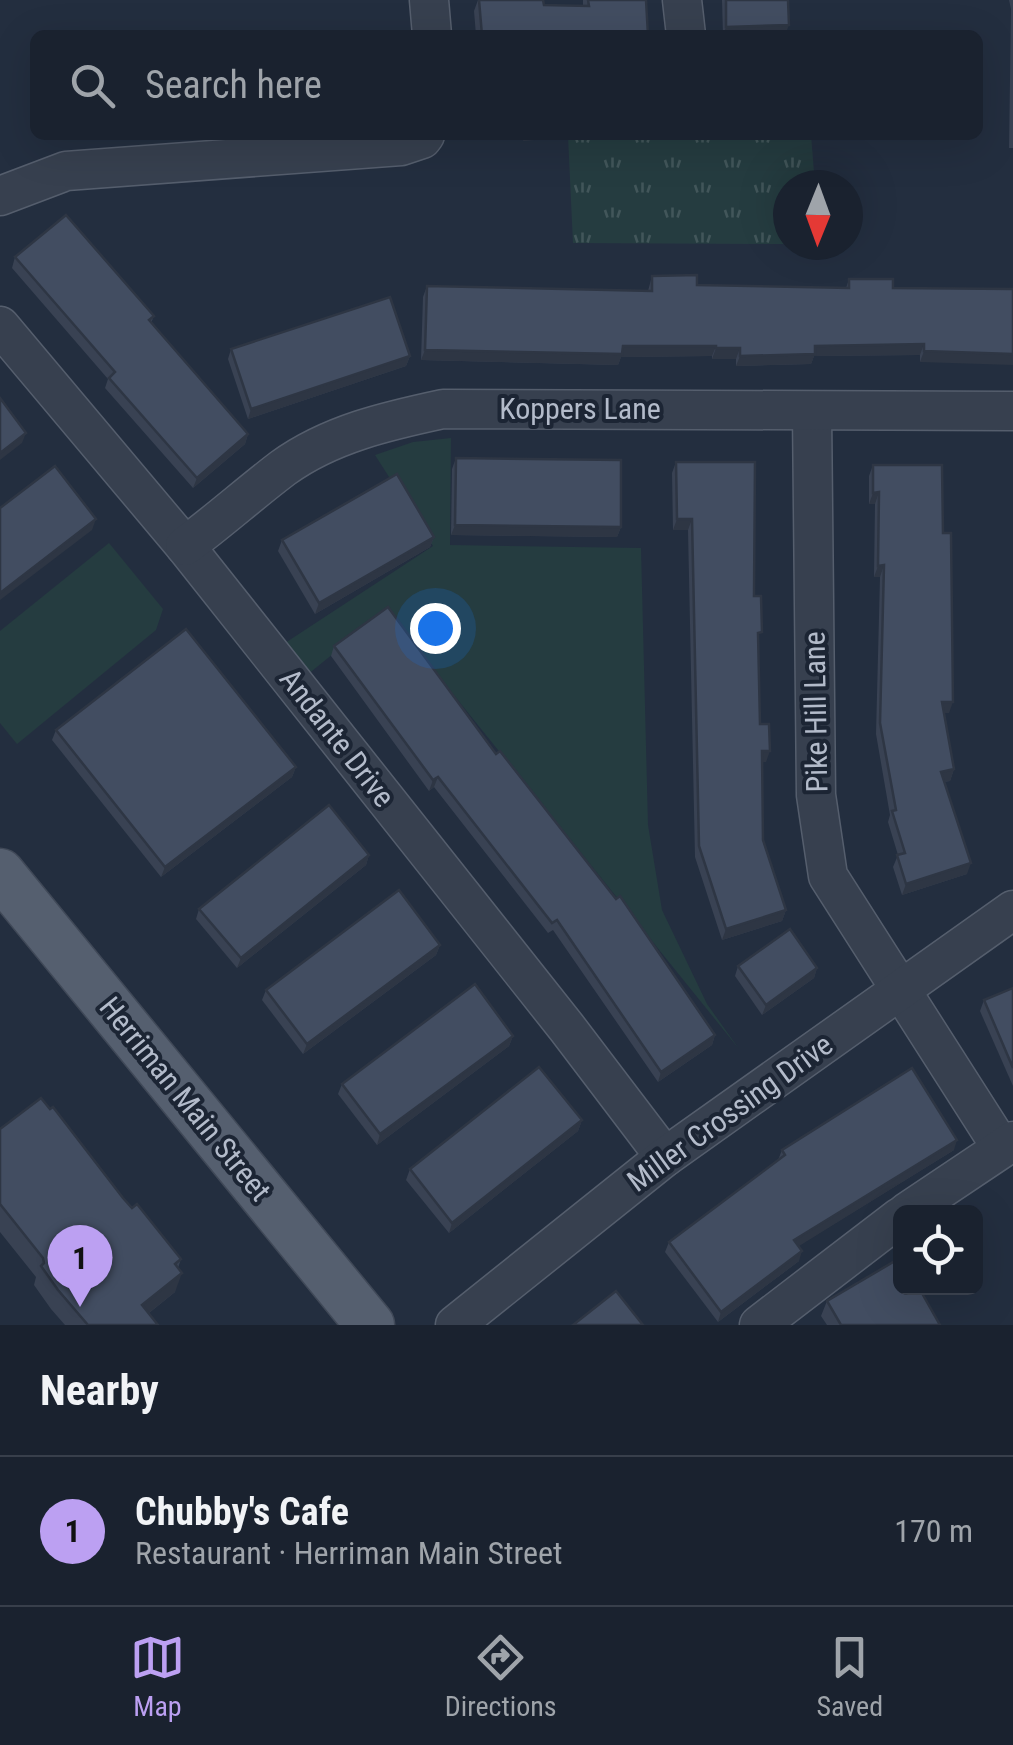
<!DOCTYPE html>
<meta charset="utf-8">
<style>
:root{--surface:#1a222f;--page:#232a37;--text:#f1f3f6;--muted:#9fa4aa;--line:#383f4b;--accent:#bca0f2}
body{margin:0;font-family:"Roboto Condensed",sans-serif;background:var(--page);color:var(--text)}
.controls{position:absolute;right:30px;bottom:30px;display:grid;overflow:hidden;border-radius:15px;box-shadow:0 10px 40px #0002}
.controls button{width:90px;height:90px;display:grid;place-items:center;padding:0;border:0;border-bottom:2px solid var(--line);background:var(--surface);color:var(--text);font:50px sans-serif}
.compass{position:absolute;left:773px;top:170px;width:90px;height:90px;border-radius:50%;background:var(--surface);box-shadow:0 10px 40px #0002;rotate:181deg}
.you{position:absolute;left:435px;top:628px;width:35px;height:35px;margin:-25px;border:8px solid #fff;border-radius:50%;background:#1a73e8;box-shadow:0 0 0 15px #1a73e833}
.badge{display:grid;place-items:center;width:65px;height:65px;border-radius:50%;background:var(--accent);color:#111;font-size:32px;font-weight:700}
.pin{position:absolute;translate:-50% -82px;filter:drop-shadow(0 2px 5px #0008)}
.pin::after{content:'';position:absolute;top:52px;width:35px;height:30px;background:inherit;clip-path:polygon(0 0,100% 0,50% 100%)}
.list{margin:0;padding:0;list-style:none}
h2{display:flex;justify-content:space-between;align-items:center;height:130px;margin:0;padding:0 40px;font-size:42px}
h2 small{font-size:32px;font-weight:400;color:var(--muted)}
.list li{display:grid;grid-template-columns:65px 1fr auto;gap:30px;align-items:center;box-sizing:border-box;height:150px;padding:0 40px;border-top:2px solid var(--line)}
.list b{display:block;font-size:38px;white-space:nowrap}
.list p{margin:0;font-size:32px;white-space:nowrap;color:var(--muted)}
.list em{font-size:32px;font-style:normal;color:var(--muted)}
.icon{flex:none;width:55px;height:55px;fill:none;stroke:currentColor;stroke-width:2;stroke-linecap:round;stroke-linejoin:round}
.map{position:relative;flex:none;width:1013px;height:1325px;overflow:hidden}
.search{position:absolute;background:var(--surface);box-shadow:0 10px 40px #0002;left:30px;right:30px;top:30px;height:110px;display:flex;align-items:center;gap:25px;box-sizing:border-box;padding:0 35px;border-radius:15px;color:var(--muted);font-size:38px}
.sheet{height:280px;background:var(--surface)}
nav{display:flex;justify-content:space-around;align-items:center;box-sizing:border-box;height:140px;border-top:2px solid var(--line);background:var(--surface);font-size:28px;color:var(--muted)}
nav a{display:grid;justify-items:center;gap:5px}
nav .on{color:var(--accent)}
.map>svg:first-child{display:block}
.grass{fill:url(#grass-tufts)}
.park{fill:#253c40}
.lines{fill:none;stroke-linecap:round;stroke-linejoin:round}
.minor-casing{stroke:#555e6d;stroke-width:41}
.major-casing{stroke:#404958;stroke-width:51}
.minor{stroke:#37404f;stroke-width:38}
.major{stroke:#555f6f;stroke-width:48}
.wall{fill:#394253}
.shaded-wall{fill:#2e3644}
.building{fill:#424d61;stroke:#2e3644;stroke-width:2.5}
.labels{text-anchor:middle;stroke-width:8;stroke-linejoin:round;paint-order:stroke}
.street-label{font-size:30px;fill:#b3bbca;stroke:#1c2534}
</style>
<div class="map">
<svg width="1013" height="1325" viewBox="0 0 1013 1325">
<defs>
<pattern id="grass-tufts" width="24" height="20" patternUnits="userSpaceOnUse" patternTransform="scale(2.5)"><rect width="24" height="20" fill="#253c40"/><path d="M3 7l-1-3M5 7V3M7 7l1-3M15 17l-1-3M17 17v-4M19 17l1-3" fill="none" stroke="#42565a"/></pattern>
</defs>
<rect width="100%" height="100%" fill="#232e3f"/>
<path class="grass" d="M 568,135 L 811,135 L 815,185 L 788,185 L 788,244 L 573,243 Z"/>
<g class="park">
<path d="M 451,438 L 450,545 L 641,548 L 648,825 L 662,910 L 707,1004 L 739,1049 L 386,611 L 307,675 L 282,645 L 433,546 L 375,455 L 413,442 Z"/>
<path d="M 109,543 L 163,609 L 156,630 L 17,744 L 0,723 L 0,631 Z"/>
</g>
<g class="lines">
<g class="minor-casing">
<g id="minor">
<path d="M 429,0 L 432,35"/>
<path d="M 682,0 L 686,35"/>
<path d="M 0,196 L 66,171 L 401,146 L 422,139 L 425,135"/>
<path d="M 0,326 L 185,546 L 567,1028 L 665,1157"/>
<path d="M 812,412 L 816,795 L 828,876 L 1001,1147"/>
<path d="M 185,546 C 219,521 250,493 283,468 C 330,434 387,421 443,409 L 1013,411"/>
<path d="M 907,1212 L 1013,1141"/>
<path d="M 455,1325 L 665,1157 L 1013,910"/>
<path d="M 759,1325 L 900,1217"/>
</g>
</g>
<g class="major-casing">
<path id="major" d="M 0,873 L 370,1325"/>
</g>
<use href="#minor" class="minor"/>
<use href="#major" class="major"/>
</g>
<g class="wall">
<path d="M 478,0 L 543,0 L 544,5 L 583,6 L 583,0 L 646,0 L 648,35 L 656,35 L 476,35 L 474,11 Z"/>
<path d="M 722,0 L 788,0 L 785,35 L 723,35 Z"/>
<path d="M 1005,0 L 1013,0 L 1013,148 L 1009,148 L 1011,9 L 1009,0 Z"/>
<path d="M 15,257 L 154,316 L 151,323 L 248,434 L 245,444 L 193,488 L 105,388 L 108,379 L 12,268 Z"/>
<path d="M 652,276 L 697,285 L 846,288 L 849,279 L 893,288 L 1013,289 L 920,362 L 920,355 L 814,356 L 811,364 L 736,366 L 736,359 L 712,359 L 712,356 L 621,357 L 618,365 L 421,360 L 423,297 L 427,286 L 648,291 Z"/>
<path d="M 231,349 L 410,356 L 406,366 L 248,419 L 228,359 Z"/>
<path d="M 456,458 L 621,527 L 617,537 L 451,535 L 452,469 Z"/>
<path d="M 676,462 L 754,596 L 758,642 L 760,724 L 766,762 L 762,762 L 763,840 L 786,910 L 782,921 L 722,940 L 695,857 L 688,530 L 673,530 L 672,473 Z"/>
<path d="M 873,465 L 943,533 L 949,713 L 944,713 L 954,769 L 950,781 L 944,782 L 967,874 L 902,895 L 893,867 L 898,855 L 888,822 L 890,815 L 876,734 L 880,577 L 874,577 L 875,504 L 869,504 L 869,476 Z"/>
<path d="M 434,537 L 430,547 L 315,614 L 278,551 L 282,540 Z"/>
<path d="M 334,646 L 496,754 L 715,1035 L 712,1045 L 658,1082 L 553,930 L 548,933 L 434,787 L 429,791 L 331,656 Z"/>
<path d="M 56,730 L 296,767 L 292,777 L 161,877 L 52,740 Z"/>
<path d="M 369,855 L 366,865 L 237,968 L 196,919 L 199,909 Z"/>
<path d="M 440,945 L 436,955 L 303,1054 L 262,1000 L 266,990 Z"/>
<path d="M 738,966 L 817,968 L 814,978 L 762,1015 L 735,976 Z"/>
<path d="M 1013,988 L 1013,1086 L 980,1011 L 984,1000 Z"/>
<path d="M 513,1036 L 509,1046 L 377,1145 L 338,1094 L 342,1084 Z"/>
<path d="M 582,1120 L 578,1131 L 449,1233 L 406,1180 L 410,1169 Z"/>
<path d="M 0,1129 L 123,1198 L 181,1259 L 178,1268 L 175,1292 L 149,1313 L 158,1325 L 65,1325 L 51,1309 L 34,1285 L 36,1277 L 0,1232 Z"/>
<path d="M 782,1150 L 954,1150 L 798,1246 L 799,1261 L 718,1322 L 665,1252 L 669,1242 L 778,1160 Z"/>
<path d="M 827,1301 L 940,1325 L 827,1325 L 821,1316 Z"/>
</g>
<g class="shaded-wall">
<path d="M 789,25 L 785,35 L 723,35 L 726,27 Z"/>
<path d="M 484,135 L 522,135 L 483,137 Z"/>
<path d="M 525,135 L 549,135 L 547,139 L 523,141 Z"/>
<path d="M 924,344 L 920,355 L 814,356 L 811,364 L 736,366 L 740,356 L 815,346 Z"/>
<path d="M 623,346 L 716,346 L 712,356 L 621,357 L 618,365 L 421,360 L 425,350 Z"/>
<path d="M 716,348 L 740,348 L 736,359 L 712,359 Z"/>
<path d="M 924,351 L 1013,354 L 1013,365 L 920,362 Z"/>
<path d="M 410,356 L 406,366 L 248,419 L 251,409 Z"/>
<path d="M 26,433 L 22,443 L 0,460 L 0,453 Z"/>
<path d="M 248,434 L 245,444 L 193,488 L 197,478 Z"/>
<path d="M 879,492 L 875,504 L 869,504 L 873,493 Z"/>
<path d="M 96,519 L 92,530 L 0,600 L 0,593 Z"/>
<path d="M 677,519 L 692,519 L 688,530 L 673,530 Z"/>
<path d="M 455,525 L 621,527 L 617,537 L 451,535 Z"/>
<path d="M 434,537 L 430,547 L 315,614 L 319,603 Z"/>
<path d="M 884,565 L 880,577 L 874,577 L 878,566 Z"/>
<path d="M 942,702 L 953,702 L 949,713 L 938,713 Z"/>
<path d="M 762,751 L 770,751 L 766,762 L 758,762 Z"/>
<path d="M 296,767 L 292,777 L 161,877 L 165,867 Z"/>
<path d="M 954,769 L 950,781 L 937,783 L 941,772 Z"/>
<path d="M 438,777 L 434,787 L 429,791 L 433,780 Z"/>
<path d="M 369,855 L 366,865 L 237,968 L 241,958 Z"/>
<path d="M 971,863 L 967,874 L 902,895 L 906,884 Z"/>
<path d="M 786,910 L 782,921 L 722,940 L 726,929 Z"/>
<path d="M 440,945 L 436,955 L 303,1054 L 307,1044 Z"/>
<path d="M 817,968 L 814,978 L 762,1015 L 766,1005 Z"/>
<path d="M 715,1035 L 712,1045 L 658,1082 L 661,1072 Z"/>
<path d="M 513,1036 L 509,1046 L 377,1145 L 380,1134 Z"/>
<path d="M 582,1120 L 578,1131 L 449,1233 L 452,1223 Z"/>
<path d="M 957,1140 L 954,1150 L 791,1251 L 794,1240 Z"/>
<path d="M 802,1251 L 799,1261 L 718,1322 L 721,1312 Z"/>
<path d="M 182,1273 L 175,1292 L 135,1324 L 142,1305 Z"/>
</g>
<g class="building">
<path d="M 479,0 L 543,0 L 544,5 L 589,6 L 588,0 L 646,0 L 648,35 L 656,35 L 482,35 Z"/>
<path d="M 726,0 L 788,0 L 789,25 L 726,27 Z"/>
<path d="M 66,215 L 154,316 L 149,320 L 248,434 L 197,478 L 109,378 L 115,372 L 15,257 Z"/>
<path d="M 697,275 L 697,285 L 849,288 L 849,279 L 893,279 L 893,288 L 1013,289 L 1013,354 L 924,351 L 924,344 L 815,346 L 815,354 L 740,356 L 740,348 L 716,348 L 716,346 L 623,346 L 622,354 L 425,350 L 427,286 L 652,291 L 652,276 Z"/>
<path d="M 390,297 L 410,356 L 251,409 L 231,349 Z"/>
<path d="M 0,398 L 26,433 L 0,453 Z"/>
<path d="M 456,458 L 621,460 L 621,527 L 455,525 Z"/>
<path d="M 676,462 L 755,462 L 754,596 L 761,596 L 762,632 L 758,633 L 760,724 L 769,724 L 770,751 L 762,751 L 763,840 L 786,910 L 726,929 L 699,846 L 692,519 L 677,519 Z"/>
<path d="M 873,465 L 942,465 L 943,533 L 951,533 L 953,702 L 942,702 L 954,769 L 941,772 L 971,863 L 906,884 L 897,855 L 905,853 L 892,811 L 896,810 L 880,723 L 884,565 L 878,566 L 879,492 L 873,493 Z"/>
<path d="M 55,466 L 96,519 L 0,593 L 0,508 Z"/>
<path d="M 397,474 L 434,537 L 319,603 L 282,540 Z"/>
<path d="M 388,607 L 496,754 L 500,751 L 616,899 L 620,896 L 715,1035 L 661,1072 L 557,920 L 552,923 L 438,777 L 433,780 L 334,646 Z"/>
<path d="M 186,629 L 296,767 L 165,867 L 56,730 Z"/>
<path d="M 329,805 L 369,855 L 241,958 L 199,909 Z"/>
<path d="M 399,890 L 440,945 L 307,1044 L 266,990 Z"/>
<path d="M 790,929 L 817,968 L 766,1005 L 738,966 Z"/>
<path d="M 475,984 L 513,1036 L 380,1134 L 342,1084 Z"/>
<path d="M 1013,988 L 1013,1068 L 984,1000 Z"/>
<path d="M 539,1067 L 582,1120 L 452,1223 L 410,1169 Z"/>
<path d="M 912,1068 L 957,1140 L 794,1240 L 802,1251 L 721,1312 L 669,1242 L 785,1155 L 782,1150 Z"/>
<path d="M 41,1098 L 50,1109 L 53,1107 L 123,1198 L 132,1208 L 137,1204 L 181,1259 L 175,1264 L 182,1273 L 142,1305 L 158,1325 L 88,1325 L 58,1290 L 41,1266 L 44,1263 L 43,1258 L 0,1204 L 0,1129 Z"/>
<path d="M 900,1258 L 900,1288 L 919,1288 L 940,1325 L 841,1325 L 827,1301 Z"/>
<path d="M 616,1291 L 643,1325 L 573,1325 Z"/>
</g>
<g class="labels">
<g class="street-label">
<text x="580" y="419">Koppers Lane</text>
<text transform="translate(816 712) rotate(-91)" y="10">Pike Hill Lane</text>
<text transform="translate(337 738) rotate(52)" y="10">Andante Drive</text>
<text transform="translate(185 1099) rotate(51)" y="10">Herriman Main Street</text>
<text transform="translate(730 1113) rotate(-36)" y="10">Miller Crossing Drive</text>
</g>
</g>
</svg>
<div class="controls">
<button><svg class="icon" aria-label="locate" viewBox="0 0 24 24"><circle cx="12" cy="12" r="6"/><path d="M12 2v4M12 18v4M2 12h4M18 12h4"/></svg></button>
</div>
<svg class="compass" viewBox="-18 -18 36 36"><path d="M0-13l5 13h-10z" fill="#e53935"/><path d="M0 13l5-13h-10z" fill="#9fa4aa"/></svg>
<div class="you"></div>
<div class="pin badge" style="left:80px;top:1307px">1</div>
<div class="search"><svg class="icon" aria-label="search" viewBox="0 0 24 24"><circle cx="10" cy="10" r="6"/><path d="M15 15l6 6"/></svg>Search here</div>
</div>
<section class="sheet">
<h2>Nearby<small></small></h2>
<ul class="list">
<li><span class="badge">1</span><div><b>Chubby's Cafe</b><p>Restaurant · Herriman Main Street</p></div><em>170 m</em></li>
</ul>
</section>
<nav>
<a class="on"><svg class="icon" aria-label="map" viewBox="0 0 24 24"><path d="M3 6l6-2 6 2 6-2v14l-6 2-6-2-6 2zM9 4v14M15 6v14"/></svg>Map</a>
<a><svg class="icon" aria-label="directions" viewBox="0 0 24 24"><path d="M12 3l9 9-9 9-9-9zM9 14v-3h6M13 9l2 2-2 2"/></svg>Directions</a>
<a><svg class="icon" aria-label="saved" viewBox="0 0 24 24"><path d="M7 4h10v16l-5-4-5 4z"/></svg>Saved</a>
</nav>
